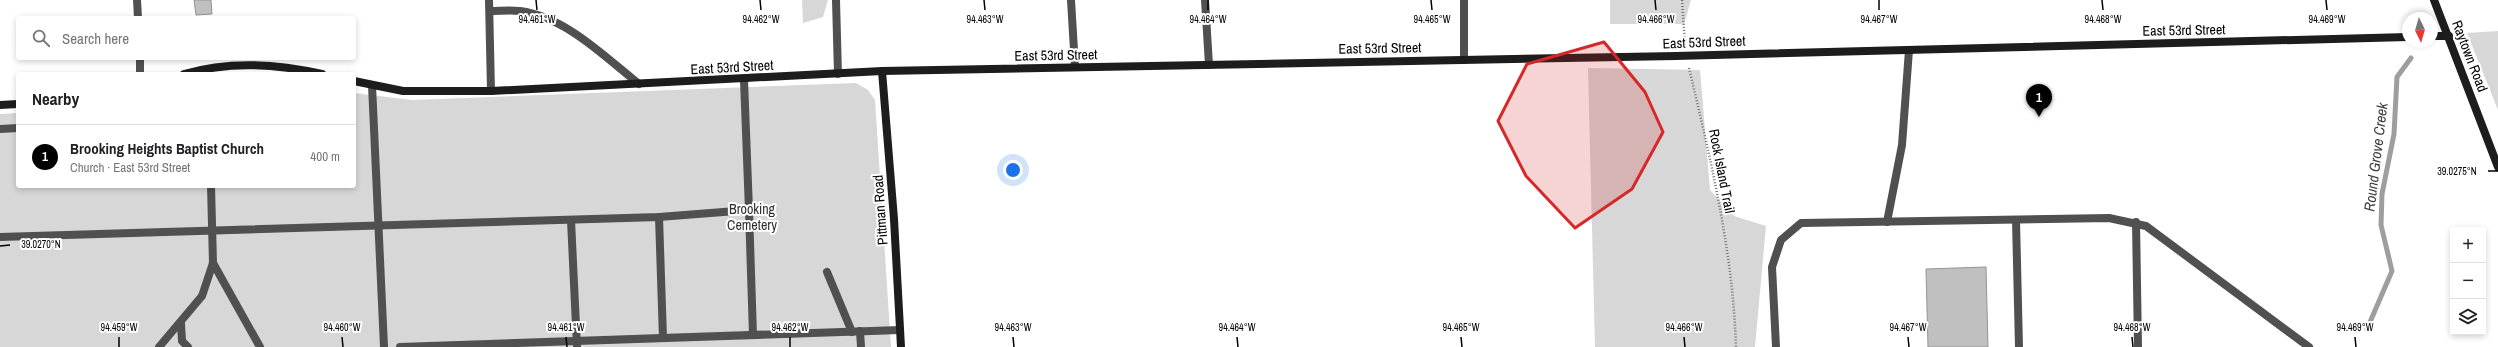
<!DOCTYPE html>
<meta charset="utf-8">
<style>
:root{--surface:#fff;--page:#f6f6f6;--text:#202124;--muted:#757577;--line:#e0e0e0;--accent:#000}
body{margin:0;font-family:"Archivo Narrow",sans-serif;background:var(--page);color:var(--text)}
.controls{position:absolute;right:12px;bottom:12px;display:grid;overflow:hidden;border-radius:4px;box-shadow:0 2px 6px #0003}
.controls button{width:36px;height:36px;display:grid;place-items:center;padding:0;border:0;border-bottom:1px solid var(--line);background:var(--surface);color:var(--text);font:20px sans-serif}
.compass{position:absolute;left:2402px;top:12px;width:36px;height:36px;border-radius:50%;background:var(--surface);box-shadow:0 2px 6px #0003;rotate:175deg}
.you{position:absolute;left:1013px;top:170px;width:14px;height:14px;margin:-10px;border:3px solid #fff;border-radius:50%;background:#1a73e8;box-shadow:0 0 0 6px #1a73e833}
.badge{display:grid;place-items:center;width:26px;height:26px;border-radius:50%;background:var(--accent);color:#fff;font-size:13px;font-weight:700}
.pin{position:absolute;translate:-50% -33px;filter:drop-shadow(0 1px 2px #0008)}
.pin::after{content:'';position:absolute;top:21px;width:14px;height:12px;background:inherit;clip-path:polygon(0 0,100% 0,50% 100%)}
.list{margin:0;padding:0;list-style:none}
h2{display:flex;justify-content:space-between;align-items:center;height:52px;margin:0;padding:0 16px;font-size:17px}
h2 small{font-size:13px;font-weight:400;color:var(--muted)}
.list li{display:grid;grid-template-columns:26px 1fr auto;gap:12px;align-items:center;box-sizing:border-box;height:64px;padding:0 16px;border-top:1px solid var(--line)}
.list b{display:block;font-size:15px;white-space:nowrap}
.list p{margin:0;font-size:13px;white-space:nowrap;color:var(--muted)}
.list em{font-size:13px;font-style:normal;color:var(--muted)}
.icon{flex:none;width:22px;height:22px;fill:none;stroke:currentColor;stroke-width:2;stroke-linecap:round;stroke-linejoin:round}
.map{position:relative;flex:none;width:2498px;height:347px;overflow:hidden}
.search{position:absolute;background:var(--surface);box-shadow:0 2px 6px #0003;left:16px;top:16px;width:340px;height:44px;display:flex;align-items:center;gap:10px;box-sizing:border-box;padding:0 14px;border-radius:4px;color:var(--muted);font-size:15px}
.panel{position:absolute;background:var(--surface);box-shadow:0 2px 6px #0003;left:16px;top:72px;width:340px;height:116px;border-radius:4px}
.map>svg:first-child{display:block}
.green{fill:#d7d7d7}
.lines{fill:none;stroke-linecap:round;stroke-linejoin:round}
.stream{stroke:#9e9e9e;stroke-width:5}
.building{fill:#c0c0c0;stroke:#949494}
.path{stroke:#727272;stroke-width:2.5;stroke-dasharray:1 2;stroke-linecap:butt}
.lane{stroke:#505050;stroke-width:8}
.street{stroke:#505050;stroke-width:8}
.secondary{stroke:#1d1d1d;stroke-width:8}
.marked{fill:#d62828;fill-opacity:0.2;stroke:#d62828;stroke-width:3;stroke-linejoin:round}
.ticks{fill:none;stroke:#000;stroke-width:1.5}
.labels{text-anchor:middle;stroke-width:4;stroke-linejoin:round;paint-order:stroke}
.street-label{font-size:14px;fill:#000;stroke:#fff}
.park-label{font-size:14px;fill:#2e2e2e;stroke:#fff}
.water-label{font-size:15px;font-style:italic;fill:#3f3f3f;stroke:#fff}
.ticks-label{font-size:10px;text-anchor:middle;fill:#000;stroke:#fff;stroke-width:4;stroke-linejoin:round;paint-order:stroke}
</style>
<div class="map">
<svg width="2498" height="347" viewBox="0 0 2498 347">
<rect width="100%" height="100%" fill="#fff"/>
<g class="green">
<path d="M 802,0 L 828,0 L 823,17 L 803,23 Z"/>
<path d="M 1610,0 L 1691,0 L 1684,24 L 1610,24 Z"/>
<path d="M 2498,31 L 2498,110 L 2467,33 Z"/>
<path d="M 1588,68 L 1700,70 L 1710,190 L 1734,216 L 1766,226 L 1755,347 L 1595,347 Z"/>
<path d="M 856,83 L 868,90 L 875,100 L 891,347 L 0,347 L 0,114 L 18,113 L 18,186 L 354,186 L 354,93 L 412,100 Z"/>
</g>
<g class="lines">
<path class="stream" d="M 2367,329 L 2392,271 L 2381,225 L 2382,194 L 2394,134 L 2397,77 L 2411,58"/>
</g>
<g class="building">
<path d="M 194,0 L 211,0 L 212,14 L 196,15 Z"/>
<path d="M 1986,267 L 1988,347 L 1928,347 L 1926,269 Z"/>
</g>
<g class="lines">
<g class="path">
<path d="M 1682,0 L 1685,44"/>
<path d="M 1689,68 C 1711,161 1733,252 1736,347"/>
</g>
<g class="lane">
<path d="M 836,0 L 838,74"/>
<path d="M 1071,0 L 1075,67"/>
<path d="M 1205,0 L 1209,65"/>
<path d="M 490,11 C 500,11 510,10 520,11 C 566,17 605,57 639,84"/>
<path d="M 1464,60 L 1464,0"/>
<path d="M 372,85 L 384,347"/>
<path d="M 0,129 L 18,128"/>
<path d="M 749,210 L 753,335"/>
<path d="M 659,217 L 663,338"/>
<path d="M 571,220 L 577,347"/>
<path d="M 2016,220 L 2019,347"/>
<path d="M 1887,222 L 1902,145 L 1909,50"/>
<path d="M 2136,222 L 2138,347"/>
<path d="M 0,237 L 659,217 L 749,210 L 744,80"/>
<path d="M 213,263 L 260,347"/>
<path d="M 827,272 L 852,332"/>
<path d="M 181,324 L 182,341 L 188,347"/>
<path d="M 860,331 L 861,347"/>
<path d="M 159,347 L 202,296 L 213,263 L 211,186"/>
<path d="M 400,347 L 900,330"/>
<path d="M 1776,347 L 1772,267 L 1781,240 L 1801,223 L 2109,218 L 2146,226 L 2309,347"/>
</g>
<g class="street">
<path d="M 137,0 L 138,18"/>
<path d="M 489,0 L 491,91"/>
<path d="M 140,58 L 140,74"/>
</g>
<g class="secondary">
<path d="M 2434,0 L 2498,167"/>
<path d="M 2432,36 L 2449,36"/>
<path d="M 882,71 L 894,219 L 901,347"/>
<path d="M 184,74 C 228,61 278,64 322,74"/>
<path d="M 354,81 L 403,91 L 491,91 L 882,71 L 1676,56 L 2408,37"/>
<path d="M 0,105 L 18,104"/>
</g>
</g>
<path class="marked" d="M 1604,42 L 1645,92 L 1663,132 L 1632,189 L 1575,228 L 1526,176 L 1498,121 L 1527,64 Z"/>
<path class="ticks" d="M 536,0 L 537,10M 760,0 L 761,10M 984,0 L 985,10M 1208,0 L 1208,10M 1431,0 L 1432,10M 1655,0 L 1656,10M 1879,0 L 1879,10M 2102,0 L 2103,10M 2326,0 L 2327,10M 2488,171 L 2498,171M 0,246 L 10,245M 119,337 L 119,347M 342,337 L 343,347M 566,337 L 567,347M 790,337 L 790,347M 1013,337 L 1014,347M 1237,337 L 1238,347M 1461,337 L 1462,347M 1684,337 L 1685,347M 1908,337 L 1909,347M 2132,337 L 2133,347M 2355,337 L 2356,347"/>
<g class="labels">
<g class="street-label">
<text transform="translate(2184 30) rotate(-1)" y="5">East 53rd Street</text>
<text transform="translate(1704 42) rotate(-2)" y="5">East 53rd Street</text>
<text transform="translate(1380 48) rotate(-1)" y="5">East 53rd Street</text>
<text transform="translate(1056 55) rotate(-1)" y="5">East 53rd Street</text>
<text transform="translate(2470 56) rotate(69)" y="5">Raytown Road</text>
<text transform="translate(732 67) rotate(-3)" y="5">East 53rd Street</text>
<text transform="translate(1722 171) rotate(79)" y="5">Rock Island Trail</text>
<text transform="translate(880 210) rotate(-94)" y="5">Pittman Road</text>
</g>
<g class="park-label">
<text x="752" y="214">Brooking<tspan x="752" dy="16">Cemetery</tspan></text>
</g>
<g class="water-label">
<text transform="translate(2376 157) rotate(-83)" y="5">Round Grove Creek</text>
</g>
</g>
<g class="ticks-label">
<text x="537" y="23">94.461°W</text>
<text x="761" y="23">94.462°W</text>
<text x="985" y="23">94.463°W</text>
<text x="1208" y="23">94.464°W</text>
<text x="1432" y="23">94.465°W</text>
<text x="1656" y="23">94.466°W</text>
<text x="1879" y="23">94.467°W</text>
<text x="2103" y="23">94.468°W</text>
<text x="2327" y="23">94.469°W</text>
<text x="2457" y="175">39.0275°N</text>
<text x="41" y="248">39.0270°N</text>
<text x="119" y="331">94.459°W</text>
<text x="342" y="331">94.460°W</text>
<text x="566" y="331">94.461°W</text>
<text x="790" y="331">94.462°W</text>
<text x="1013" y="331">94.463°W</text>
<text x="1237" y="331">94.464°W</text>
<text x="1461" y="331">94.465°W</text>
<text x="1684" y="331">94.466°W</text>
<text x="1908" y="331">94.467°W</text>
<text x="2132" y="331">94.468°W</text>
<text x="2355" y="331">94.469°W</text>
</g>
</svg>
<div class="controls">
<button>+</button>
<button>−</button>
<button><svg class="icon" aria-label="layers" viewBox="0 0 24 24"><path d="M12 4l9 5-9 5-9-5zM3 14l9 5 9-5"/></svg></button>
</div>
<svg class="compass" viewBox="-18 -18 36 36"><path d="M0-13l5 13h-10z" fill="#e53935"/><path d="M0 13l5-13h-10z" fill="#757577"/></svg>
<div class="you"></div>
<div class="pin badge" style="left:2039px;top:117px">1</div>
<div class="search"><svg class="icon" aria-label="search" viewBox="0 0 24 24"><circle cx="10" cy="10" r="6"/><path d="M15 15l6 6"/></svg>Search here</div>
<section class="panel">
<h2>Nearby<small></small></h2>
<ul class="list">
<li><span class="badge">1</span><div><b>Brooking Heights Baptist Church</b><p>Church · East 53rd Street</p></div><em>400 m</em></li>
</ul>
</section>
</div>
